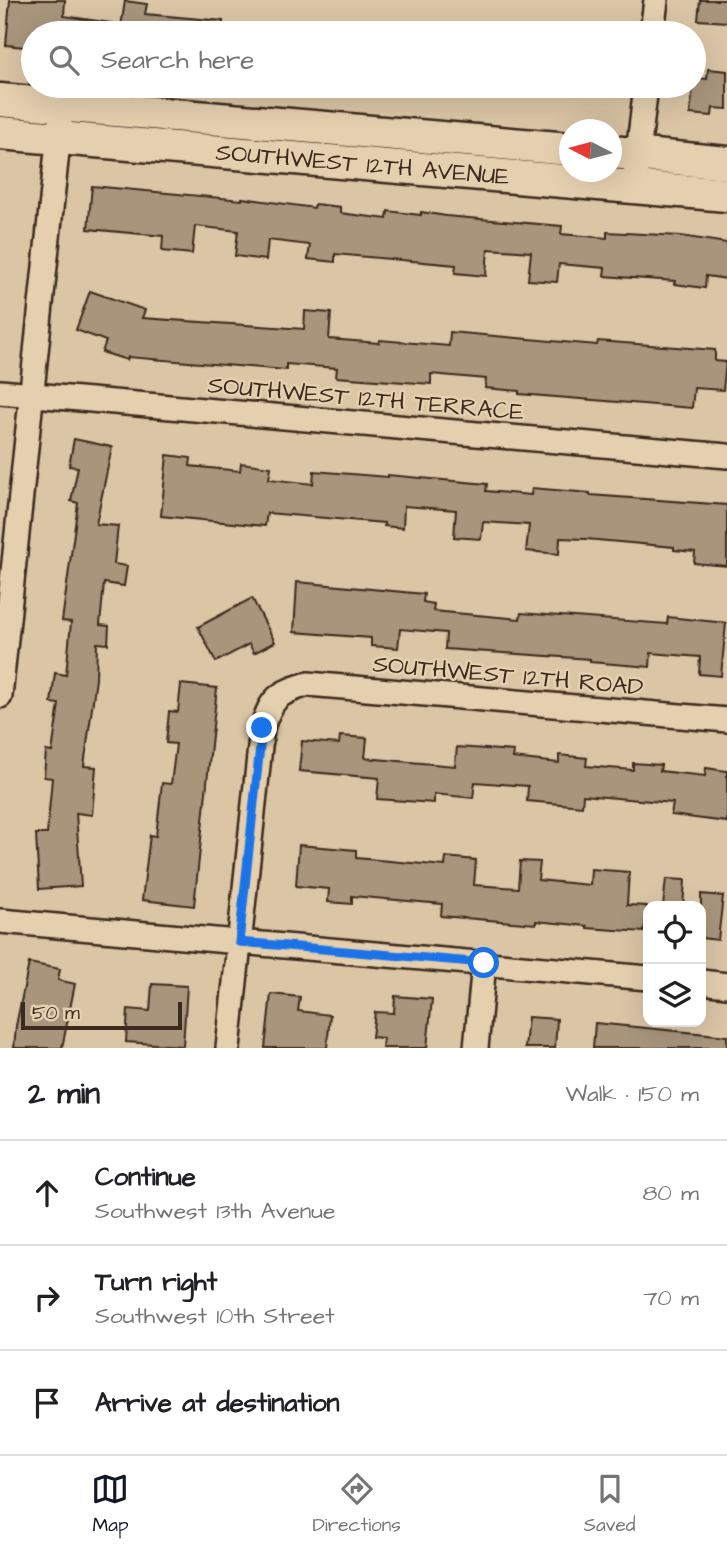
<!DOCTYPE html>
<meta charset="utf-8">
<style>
:root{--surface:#fff;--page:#f6f6f6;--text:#202124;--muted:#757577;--line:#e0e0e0;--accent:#111827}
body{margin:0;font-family:"Architects Daughter",sans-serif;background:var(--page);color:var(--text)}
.controls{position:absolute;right:21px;bottom:21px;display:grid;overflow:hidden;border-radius:14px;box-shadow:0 7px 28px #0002}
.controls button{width:63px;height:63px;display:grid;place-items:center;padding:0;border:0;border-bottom:2px solid var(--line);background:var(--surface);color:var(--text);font:35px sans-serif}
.compass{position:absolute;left:559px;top:119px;width:63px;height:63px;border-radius:50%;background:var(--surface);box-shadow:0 7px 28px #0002;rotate:276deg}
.scale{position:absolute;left:21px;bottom:18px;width:161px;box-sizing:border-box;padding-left:7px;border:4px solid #3b2a1e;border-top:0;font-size:19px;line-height:24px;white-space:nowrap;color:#3b2a1e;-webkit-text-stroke:5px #e4cfae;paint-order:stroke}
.stop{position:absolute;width:21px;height:21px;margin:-16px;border:5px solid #1a73e8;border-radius:50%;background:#fff}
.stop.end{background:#1a73e8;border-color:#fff;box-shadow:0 2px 7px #0008}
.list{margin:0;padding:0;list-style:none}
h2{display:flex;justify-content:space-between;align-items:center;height:91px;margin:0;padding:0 28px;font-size:30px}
h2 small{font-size:23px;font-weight:400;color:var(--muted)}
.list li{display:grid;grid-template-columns:46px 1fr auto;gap:21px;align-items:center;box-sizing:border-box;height:105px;padding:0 28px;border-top:2px solid var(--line)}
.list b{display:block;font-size:26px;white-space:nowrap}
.list p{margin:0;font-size:23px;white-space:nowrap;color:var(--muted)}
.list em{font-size:23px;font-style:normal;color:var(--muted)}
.icon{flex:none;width:38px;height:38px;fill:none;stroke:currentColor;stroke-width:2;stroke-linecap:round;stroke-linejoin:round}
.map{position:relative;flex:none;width:727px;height:1048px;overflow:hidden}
.search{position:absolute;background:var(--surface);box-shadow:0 7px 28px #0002;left:21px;right:21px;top:21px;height:77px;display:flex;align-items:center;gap:18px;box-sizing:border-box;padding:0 24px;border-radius:38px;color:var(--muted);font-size:26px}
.sheet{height:406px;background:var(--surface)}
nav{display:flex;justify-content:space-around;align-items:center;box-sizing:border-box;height:98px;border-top:2px solid var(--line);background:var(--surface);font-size:19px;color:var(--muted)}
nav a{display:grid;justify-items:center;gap:4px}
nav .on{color:var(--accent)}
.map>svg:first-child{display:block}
.building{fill:#a8957b;stroke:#3b2a1e;stroke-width:2}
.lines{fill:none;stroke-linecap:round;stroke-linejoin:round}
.street-casing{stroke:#3b2a1e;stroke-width:28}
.secondary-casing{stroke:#3b2a1e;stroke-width:37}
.street{stroke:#e4cfae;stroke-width:23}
.secondary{stroke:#e4cfae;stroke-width:32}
.route{stroke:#1a73e8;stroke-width:9}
.labels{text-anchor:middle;stroke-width:5;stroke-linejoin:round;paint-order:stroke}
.street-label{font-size:24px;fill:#3b2a1e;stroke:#e4cfae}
</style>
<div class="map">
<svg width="727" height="1048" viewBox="0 0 727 1048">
<rect width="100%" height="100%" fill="#dac5a5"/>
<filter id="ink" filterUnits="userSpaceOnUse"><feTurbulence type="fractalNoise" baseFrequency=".0143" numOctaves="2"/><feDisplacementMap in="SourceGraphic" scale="14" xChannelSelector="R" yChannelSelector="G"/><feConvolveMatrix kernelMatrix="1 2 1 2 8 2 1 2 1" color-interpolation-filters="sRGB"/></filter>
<g filter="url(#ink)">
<g class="building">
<path d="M 10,0 L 65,0 L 64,16 L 112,23 L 111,33 L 33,33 L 33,48 L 6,45 Z"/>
<path d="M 700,0 L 727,0 L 727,22 L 698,20 Z"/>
<path d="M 125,1 L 147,4 L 145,14 L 223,21 L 223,33 L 120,33 Z"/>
<path d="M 708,69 L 727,71 L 727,109 L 713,108 L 712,116 L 690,114 L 694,78 L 707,79 Z"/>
<path d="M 92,186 L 242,200 L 242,198 L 314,208 L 315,204 L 340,207 L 340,213 L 387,219 L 388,211 L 421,215 L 421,212 L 446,216 L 562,226 L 561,234 L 607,238 L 607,232 L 681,236 L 727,243 L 727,279 L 706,276 L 705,288 L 674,284 L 675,281 L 604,276 L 605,268 L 559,264 L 557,282 L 528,280 L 531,252 L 488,249 L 486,276 L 455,273 L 456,265 L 335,254 L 335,262 L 308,259 L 310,245 L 268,240 L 266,260 L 235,256 L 238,231 L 195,226 L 192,254 L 162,251 L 163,236 L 88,229 Z"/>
<path d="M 90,291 L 145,310 L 142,318 L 304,329 L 305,311 L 331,313 L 329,339 L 379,343 L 380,340 L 449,346 L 450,332 L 597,345 L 598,341 L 715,350 L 715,361 L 726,362 L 723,390 L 694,388 L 692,408 L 519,394 L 519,391 L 485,388 L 486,379 L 431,374 L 431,384 L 336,377 L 337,368 L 286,364 L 286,370 L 128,357 L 127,360 L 102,352 L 106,341 L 76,330 Z"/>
<path d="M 74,439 L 112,447 L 96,524 L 118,526 L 114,564 L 127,566 L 124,586 L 104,583 L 100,625 L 109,626 L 108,644 L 97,643 L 96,679 L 84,766 L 96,767 L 92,815 L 76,813 L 81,886 L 39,889 L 36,834 L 47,834 L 52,778 L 44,777 L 46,751 L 52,752 L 59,704 L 51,703 L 55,673 L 66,675 L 71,622 L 62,621 L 78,503 L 71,501 L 78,467 L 69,466 Z"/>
<path d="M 167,455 L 191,458 L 190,466 L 240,471 L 241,463 L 271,467 L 269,479 L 313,484 L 314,471 L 388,477 L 388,475 L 487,484 L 486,491 L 531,495 L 532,488 L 590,493 L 590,495 L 727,505 L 727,566 L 694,563 L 695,552 L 674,550 L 674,547 L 586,539 L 560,538 L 559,554 L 526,551 L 529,525 L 483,522 L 481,539 L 454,537 L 456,510 L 404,506 L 403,528 L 384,526 L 384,523 L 267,513 L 265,526 L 161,516 Z"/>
<path d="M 297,582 L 424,594 L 423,602 L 434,604 L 433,611 L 520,619 L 521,613 L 667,624 L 668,617 L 726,623 L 721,676 L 699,674 L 700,657 L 651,653 L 650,667 L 590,662 L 590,659 L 445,649 L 446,633 L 400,629 L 398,648 L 371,646 L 371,638 L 294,632 Z"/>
<path d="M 252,598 L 275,642 L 254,653 L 249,644 L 216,662 L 198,627 Z"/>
<path d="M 181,684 L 217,688 L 194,906 L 142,900 L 150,835 L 156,836 L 162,783 L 171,784 L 176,744 L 166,743 L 169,711 L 178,712 Z"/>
<path d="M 340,736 L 367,738 L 365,758 L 455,766 L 457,747 L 514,751 L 513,758 L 559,763 L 559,755 L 587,758 L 586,766 L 633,770 L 633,763 L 661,765 L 660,771 L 705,776 L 706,768 L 727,771 L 727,822 L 671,815 L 673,803 L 583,795 L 582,806 L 527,801 L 528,786 L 475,782 L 473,798 L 434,794 L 434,803 L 377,799 L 379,778 L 299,771 L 302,741 L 339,744 Z"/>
<path d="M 299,845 L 356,850 L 356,858 L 445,866 L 446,857 L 476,860 L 474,885 L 518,888 L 520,861 L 540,862 L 538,880 L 590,885 L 591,869 L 629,872 L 627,905 L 647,906 L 644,932 L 587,928 L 587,926 L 536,921 L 536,924 L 441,916 L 442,904 L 352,896 L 352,904 L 328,902 L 329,889 L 296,886 Z"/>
<path d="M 666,879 L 685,880 L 683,906 L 663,906 Z"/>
<path d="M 701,894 L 723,896 L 718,940 L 701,938 Z"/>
<path d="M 29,963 L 60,969 L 58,980 L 75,984 L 62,1048 L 14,1048 L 16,1026 Z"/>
<path d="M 152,984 L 187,986 L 183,1046 L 126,1042 L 128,1009 L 150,1011 Z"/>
<path d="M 271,994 L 300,997 L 298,1011 L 330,1015 L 327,1048 L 265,1048 Z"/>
<path d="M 395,996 L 432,999 L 427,1048 L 382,1048 L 383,1038 L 372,1037 L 375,1012 L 394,1013 Z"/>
<path d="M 528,1017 L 557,1019 L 555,1048 L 525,1048 Z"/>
<path d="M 595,1023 L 727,1036 L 727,1048 L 593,1048 Z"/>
</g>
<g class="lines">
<g class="street-casing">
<g id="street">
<path d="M 652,33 L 656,0"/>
<path d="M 636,170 L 646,86"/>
<path d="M 0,392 L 727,456"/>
<path d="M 0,696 L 60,123"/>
<path d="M 0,921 L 648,978"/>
<path d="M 701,982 L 727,985"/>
<path d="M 228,1048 L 262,728 C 272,697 278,693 308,684 L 727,720"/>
<path d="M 476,1048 L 484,963"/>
</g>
</g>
<g class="secondary-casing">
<g id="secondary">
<path d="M 0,100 L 570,149"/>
<path id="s1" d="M 0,133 L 727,195"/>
<path d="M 612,152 L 727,163"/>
</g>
</g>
<use href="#street" class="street"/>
<use href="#secondary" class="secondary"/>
</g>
</g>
<g class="lines" filter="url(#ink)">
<path class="route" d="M 262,728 L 239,942 L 484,963"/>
</g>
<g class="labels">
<g class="street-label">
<text dy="8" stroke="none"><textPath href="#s1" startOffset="364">SOUTHWEST 12TH AVENUE</textPath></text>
<text transform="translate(366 398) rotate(5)" y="8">SOUTHWEST 12TH TERRACE</text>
<text transform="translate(508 675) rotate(5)" y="8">SOUTHWEST 12TH ROAD</text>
</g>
</g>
</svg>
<div class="controls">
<button><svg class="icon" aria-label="locate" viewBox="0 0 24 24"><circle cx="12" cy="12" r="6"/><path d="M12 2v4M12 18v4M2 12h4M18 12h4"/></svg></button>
<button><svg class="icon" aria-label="layers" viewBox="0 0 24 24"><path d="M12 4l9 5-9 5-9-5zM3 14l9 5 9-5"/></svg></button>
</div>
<svg class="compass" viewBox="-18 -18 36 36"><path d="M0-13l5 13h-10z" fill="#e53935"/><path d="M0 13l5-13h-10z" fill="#757577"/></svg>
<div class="scale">50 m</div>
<div class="stop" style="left:484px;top:963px"></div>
<div class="stop end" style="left:262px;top:728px"></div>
<div class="search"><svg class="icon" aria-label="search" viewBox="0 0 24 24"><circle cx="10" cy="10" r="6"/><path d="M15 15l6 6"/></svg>Search here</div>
</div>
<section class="sheet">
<h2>2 min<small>Walk · 150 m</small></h2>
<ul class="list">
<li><svg class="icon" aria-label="ahead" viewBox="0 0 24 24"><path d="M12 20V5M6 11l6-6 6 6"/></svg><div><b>Continue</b><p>Southwest 13th Avenue</p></div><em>80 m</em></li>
<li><svg class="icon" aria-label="right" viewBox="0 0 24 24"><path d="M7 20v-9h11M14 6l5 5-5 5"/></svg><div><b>Turn right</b><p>Southwest 10th Street</p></div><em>70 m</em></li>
<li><svg class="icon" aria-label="arrive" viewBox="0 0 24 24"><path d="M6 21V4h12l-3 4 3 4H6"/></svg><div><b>Arrive at destination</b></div></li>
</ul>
</section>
<nav>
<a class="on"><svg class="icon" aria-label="map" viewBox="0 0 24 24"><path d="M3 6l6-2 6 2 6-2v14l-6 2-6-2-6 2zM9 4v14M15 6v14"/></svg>Map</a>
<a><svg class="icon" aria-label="directions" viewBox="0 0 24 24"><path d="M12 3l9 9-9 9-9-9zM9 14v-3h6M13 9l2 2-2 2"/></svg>Directions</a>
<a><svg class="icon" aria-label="saved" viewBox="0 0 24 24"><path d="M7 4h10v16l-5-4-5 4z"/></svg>Saved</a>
</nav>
